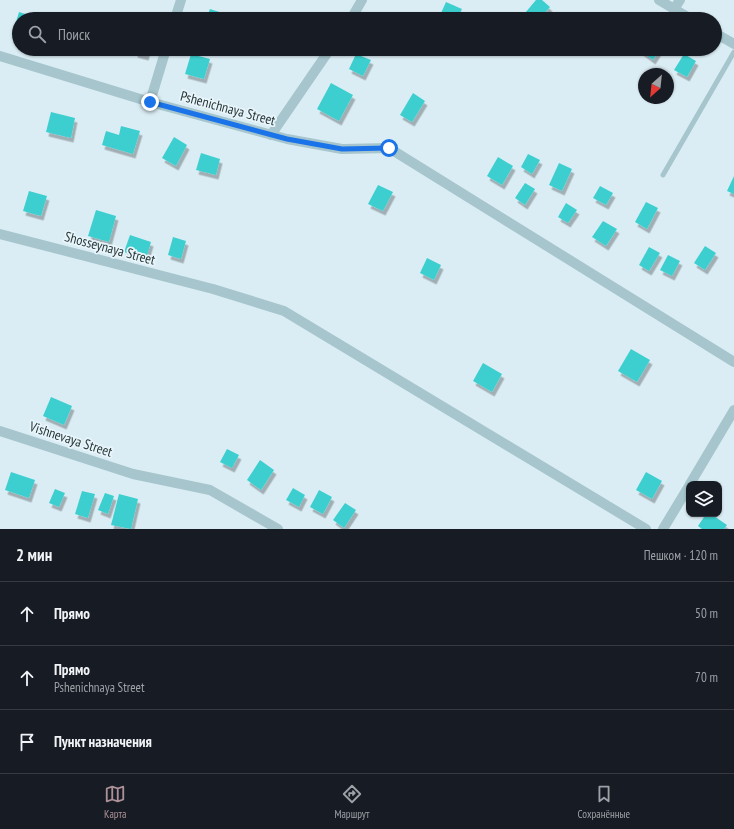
<!DOCTYPE html>
<html lang="ru">
<meta charset="utf-8">
<style>
:root{--surface:#171b24;--page:#242831;--text:#f1f3f6;--muted:#9ea1a6;--line:#363941;--accent:#ae9198}
body{margin:0;font-family:"PT Sans Narrow",sans-serif;background:var(--page);color:var(--text)}
.controls{position:absolute;right:12px;bottom:12px;display:grid;overflow:hidden;border-radius:8px;box-shadow:0 1px 3px #0004}
.controls button{width:36px;height:36px;display:grid;place-items:center;padding:0;border:0;border-bottom:1px solid var(--line);background:var(--surface);color:var(--text);font:20px sans-serif}
.compass{position:absolute;left:638px;top:68px;width:36px;height:36px;border-radius:50%;background:var(--surface);box-shadow:0 1px 3px #0004;rotate:207deg}
.stop{position:absolute;width:12px;height:12px;margin:-9px;border:3px solid #1a73e8;border-radius:50%;background:#fff}
.stop.end{background:#1a73e8;border-color:#fff;box-shadow:0 1px 4px #0008}
.list{margin:0;padding:0;list-style:none}
h2{display:flex;justify-content:space-between;align-items:center;height:52px;margin:0;padding:0 16px;font-size:17px}
h2 small{font-size:13px;font-weight:400;color:var(--muted)}
.list li{display:grid;grid-template-columns:26px 1fr auto;gap:12px;align-items:center;box-sizing:border-box;height:64px;padding:0 16px;border-top:1px solid var(--line)}
.list b{display:block;font-size:15px;white-space:nowrap}
.list p{margin:0;font-size:13px;white-space:nowrap;color:var(--muted)}
.list em{font-size:13px;font-style:normal;color:var(--muted)}
.icon{flex:none;width:22px;height:22px;fill:none;stroke:currentColor;stroke-width:2;stroke-linecap:round;stroke-linejoin:round}
.map{position:relative;flex:none;width:734px;height:529px;overflow:hidden}
.search{position:absolute;background:var(--surface);box-shadow:0 1px 3px #0004;left:12px;right:12px;top:12px;height:44px;display:flex;align-items:center;gap:10px;box-sizing:border-box;padding:0 14px;border-radius:22px;color:var(--muted);font-size:15px}
.sheet{height:244px;background:var(--surface)}
nav{display:flex;justify-content:space-around;align-items:center;box-sizing:border-box;height:56px;border-top:1px solid var(--line);background:var(--surface);font-size:11px;color:var(--muted)}
nav a{display:grid;justify-items:center;gap:2px}
nav .on{color:var(--accent)}
.map>svg:first-child{display:block}
.building{fill:#3ecfcf;filter:url(#shadow)}
.lines{fill:none;stroke-linecap:round;stroke-linejoin:round}
.lane{stroke:#a6c5cd;stroke-width:5}
.street{stroke:#a6c5cd;stroke-width:10}
.route{stroke:#1a73e8;stroke-width:5}
.labels{text-anchor:middle;stroke-width:3.5;stroke-linejoin:round;paint-order:stroke}
.street-label{font-size:14px;fill:#273738;stroke:#e8f5fb}
</style>
<div class="map">
<svg width="734" height="529" viewBox="0 0 734 529">
<defs>
<filter id="shadow"><feDropShadow dx="2.5" dy="4.5" stdDeviation="0" flood-color="#0004"/></filter>
</defs>
<rect width="100%" height="100%" fill="#dbedf4"/>
<g class="building">
<path d="M 536,0 L 542,0 L 550,7 L 539,19 L 532,19 L 525,13 Z"/>
<path d="M 446,2 L 462,9 L 457,19 L 441,13 Z"/>
<path d="M 210,9 L 232,16 L 231,19 L 206,19 Z"/>
<path d="M 19,12 L 32,16 L 32,19 L 19,19 L 19,34 L 13,32 Z"/>
<path d="M 136,49 L 148,49 L 146,56 L 135,53 Z"/>
<path d="M 638,49 L 660,49 L 653,60 Z"/>
<path d="M 191,54 L 210,59 L 204,79 L 185,74 Z"/>
<path d="M 356,54 L 371,60 L 363,76 L 349,69 Z"/>
<path d="M 684,54 L 696,61 L 687,77 L 674,70 Z"/>
<path d="M 331,83 L 353,95 L 339,121 L 317,109 Z"/>
<path d="M 413,93 L 425,101 L 412,122 L 400,115 Z"/>
<path d="M 51,112 L 75,118 L 71,138 L 46,132 Z"/>
<path d="M 121,126 L 140,131 L 133,154 L 102,145 L 106,131 L 119,135 Z"/>
<path d="M 174,137 L 187,145 L 176,166 L 162,158 Z"/>
<path d="M 201,153 L 220,159 L 216,175 L 196,170 Z"/>
<path d="M 528,154 L 540,160 L 532,174 L 521,167 Z"/>
<path d="M 498,157 L 513,166 L 502,185 L 487,176 Z"/>
<path d="M 559,163 L 572,169 L 562,191 L 549,185 Z"/>
<path d="M 734,176 L 734,194 L 727,191 Z"/>
<path d="M 525,183 L 535,189 L 525,205 L 515,198 Z"/>
<path d="M 378,185 L 393,192 L 383,211 L 368,204 Z"/>
<path d="M 600,186 L 613,193 L 606,205 L 593,198 Z"/>
<path d="M 29,191 L 47,196 L 41,216 L 23,211 Z"/>
<path d="M 646,202 L 658,208 L 647,229 L 635,222 Z"/>
<path d="M 566,203 L 577,210 L 568,223 L 558,217 Z"/>
<path d="M 96,210 L 116,216 L 109,242 L 88,236 Z"/>
<path d="M 603,221 L 617,229 L 606,246 L 592,237 Z"/>
<path d="M 130,235 L 151,242 L 146,259 L 124,252 Z"/>
<path d="M 173,237 L 186,241 L 181,259 L 168,255 Z"/>
<path d="M 705,246 L 716,253 L 705,270 L 694,263 Z"/>
<path d="M 649,247 L 660,253 L 649,271 L 639,265 Z"/>
<path d="M 668,255 L 680,261 L 672,276 L 660,270 Z"/>
<path d="M 427,258 L 441,265 L 434,280 L 420,273 Z"/>
<path d="M 631,349 L 650,360 L 637,382 L 618,371 Z"/>
<path d="M 483,363 L 502,374 L 492,392 L 473,381 Z"/>
<path d="M 51,397 L 72,406 L 64,425 L 43,416 Z"/>
<path d="M 227,449 L 239,455 L 232,468 L 220,462 Z"/>
<path d="M 260,460 L 274,470 L 261,490 L 247,480 Z"/>
<path d="M 11,472 L 35,480 L 29,498 L 5,490 Z"/>
<path d="M 646,472 L 662,481 L 652,499 L 636,490 Z"/>
<path d="M 293,488 L 305,495 L 299,507 L 286,500 Z"/>
<path d="M 55,489 L 65,493 L 59,507 L 49,503 Z"/>
<path d="M 319,490 L 332,497 L 323,514 L 310,507 Z"/>
<path d="M 82,491 L 95,494 L 88,518 L 75,514 Z"/>
<path d="M 105,493 L 114,496 L 108,514 L 98,510 Z"/>
<path d="M 119,494 L 138,499 L 131,529 L 111,525 Z"/>
<path d="M 345,503 L 356,510 L 344,528 L 333,520 Z"/>
<path d="M 706,514 L 711,514 L 727,525 L 724,529 L 702,529 L 698,526 Z"/>
</g>
<g class="lines">
<path class="lane" d="M 663,175 L 734,52"/>
<g class="street">
<path d="M 659,0 L 691,19"/>
<path d="M 674,9 L 680,0"/>
<path d="M 175,19 L 181,0"/>
<path d="M 351,19 L 362,0"/>
<path d="M 715,33 L 734,44"/>
<path d="M 0,56 L 150,102 L 287,139 L 342,149 L 389,148 L 734,362"/>
<path d="M 150,102 L 166,49"/>
<path d="M 271,135 L 330,49"/>
<path d="M 0,234 L 213,289 L 284,311 L 646,529"/>
<path d="M 0,431 L 133,474 L 210,490 L 278,529"/>
<path d="M 690,484 L 734,410"/>
<path d="M 663,529 L 689,486"/>
</g>
</g>
<g class="lines">
<path class="route" d="M 150,102 L 287,139 L 342,149 L 389,148"/>
</g>
<g class="labels">
<g class="street-label">
<text transform="translate(228 108) rotate(15)" y="5">Pshenichnaya Street</text>
<text transform="translate(110 248) rotate(15)" y="5">Shosseynaya Street</text>
<text transform="translate(71 439) rotate(18)" y="5">Vishnevaya Street</text>
</g>
</g>
</svg>
<div class="controls">
<button><svg class="icon" aria-label="layers" viewBox="0 0 24 24"><path d="M12 4l9 5-9 5-9-5zM3 14l9 5 9-5"/></svg></button>
</div>
<svg class="compass" viewBox="-18 -18 36 36"><path d="M0-13l5 13h-10z" fill="#e53935"/><path d="M0 13l5-13h-10z" fill="#9ea1a6"/></svg>
<div class="stop" style="left:389px;top:148px"></div>
<div class="stop end" style="left:150px;top:102px"></div>
<div class="search"><svg class="icon" aria-label="search" viewBox="0 0 24 24"><circle cx="10" cy="10" r="6"/><path d="M15 15l6 6"/></svg>Поиск</div>
</div>
<section class="sheet">
<h2>2 мин<small>Пешком · 120 m</small></h2>
<ul class="list">
<li><svg class="icon" aria-label="ahead" viewBox="0 0 24 24"><path d="M12 20V5M6 11l6-6 6 6"/></svg><div><b>Прямо</b></div><em>50 m</em></li>
<li><svg class="icon" aria-label="ahead" viewBox="0 0 24 24"><path d="M12 20V5M6 11l6-6 6 6"/></svg><div><b>Прямо</b><p>Pshenichnaya Street</p></div><em>70 m</em></li>
<li><svg class="icon" aria-label="arrive" viewBox="0 0 24 24"><path d="M6 21V4h12l-3 4 3 4H6"/></svg><div><b>Пункт назначения</b></div></li>
</ul>
</section>
<nav>
<a class="on"><svg class="icon" aria-label="map" viewBox="0 0 24 24"><path d="M3 6l6-2 6 2 6-2v14l-6 2-6-2-6 2zM9 4v14M15 6v14"/></svg>Карта</a>
<a><svg class="icon" aria-label="directions" viewBox="0 0 24 24"><path d="M12 3l9 9-9 9-9-9zM9 14v-3h6M13 9l2 2-2 2"/></svg>Маршрут</a>
<a><svg class="icon" aria-label="saved" viewBox="0 0 24 24"><path d="M7 4h10v16l-5-4-5 4z"/></svg>Сохранённые</a>
</nav>
